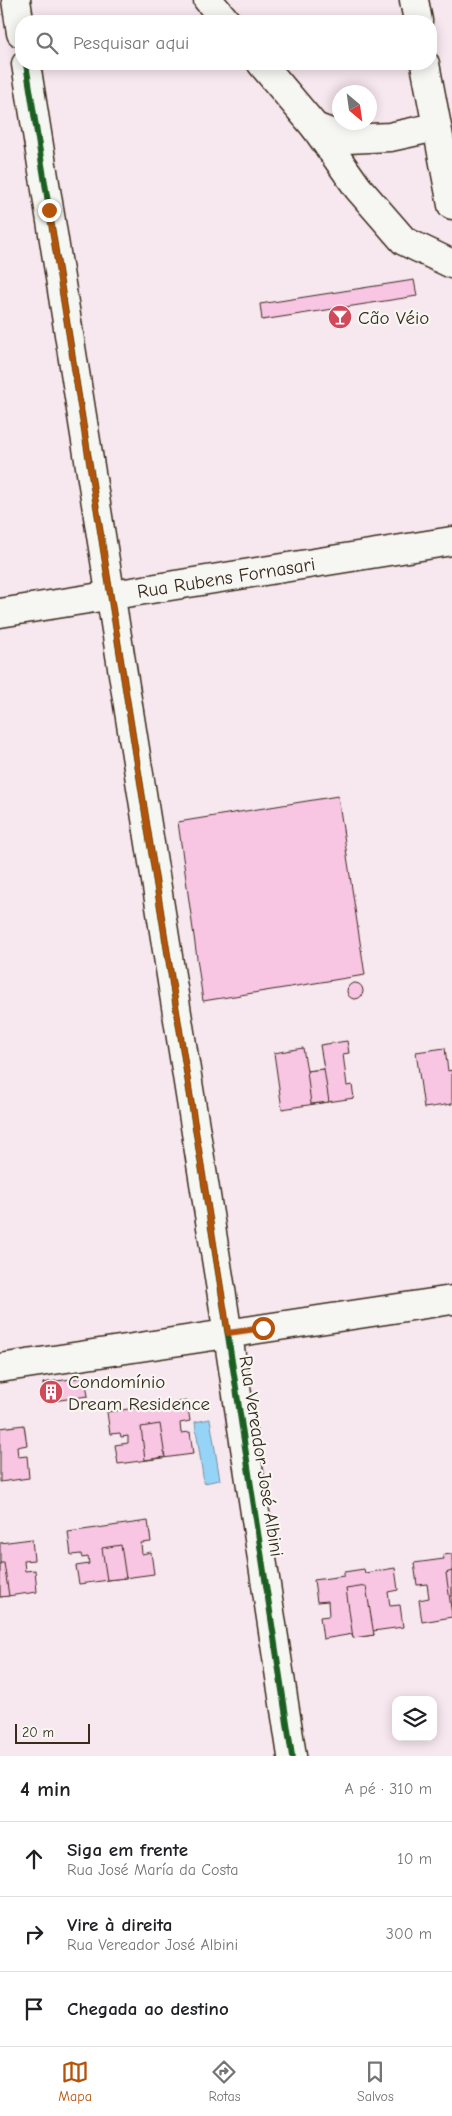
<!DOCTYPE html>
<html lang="pt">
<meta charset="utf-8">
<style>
:root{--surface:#fff;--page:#f6f6f6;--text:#202124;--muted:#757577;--line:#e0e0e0;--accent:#b45309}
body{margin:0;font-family:"Comic Neue",sans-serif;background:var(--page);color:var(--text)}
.controls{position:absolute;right:15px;bottom:15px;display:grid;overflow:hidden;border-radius:10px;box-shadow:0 2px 12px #0003}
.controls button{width:45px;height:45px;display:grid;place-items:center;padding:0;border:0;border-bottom:1px solid var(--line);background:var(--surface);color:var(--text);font:25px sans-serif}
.compass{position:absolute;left:332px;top:85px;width:45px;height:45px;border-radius:50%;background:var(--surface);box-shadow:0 2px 12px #0003;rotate:151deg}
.scale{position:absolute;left:15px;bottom:12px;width:75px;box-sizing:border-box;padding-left:5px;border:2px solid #3b2a1e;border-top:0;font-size:14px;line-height:18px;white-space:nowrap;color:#3b2a1e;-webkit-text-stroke:4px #f6f6f2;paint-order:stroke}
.stop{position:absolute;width:15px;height:15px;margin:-11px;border:4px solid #b45309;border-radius:50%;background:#fff}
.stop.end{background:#b45309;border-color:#fff;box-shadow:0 1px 5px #0008}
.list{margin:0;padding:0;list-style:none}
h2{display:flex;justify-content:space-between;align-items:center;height:65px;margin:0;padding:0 20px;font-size:21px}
h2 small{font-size:16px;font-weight:400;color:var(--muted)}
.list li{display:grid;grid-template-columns:32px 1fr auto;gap:15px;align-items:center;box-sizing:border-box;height:75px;padding:0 20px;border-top:1px solid var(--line)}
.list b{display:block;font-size:19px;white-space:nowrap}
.list p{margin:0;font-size:16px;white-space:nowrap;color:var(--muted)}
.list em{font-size:16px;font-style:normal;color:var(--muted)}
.icon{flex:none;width:28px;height:28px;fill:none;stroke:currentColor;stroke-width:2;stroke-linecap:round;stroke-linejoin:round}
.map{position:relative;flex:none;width:452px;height:1756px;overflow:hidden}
.search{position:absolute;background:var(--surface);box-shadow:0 2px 12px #0003;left:15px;right:15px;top:15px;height:55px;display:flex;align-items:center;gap:12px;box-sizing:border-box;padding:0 18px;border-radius:20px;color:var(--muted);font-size:19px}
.sheet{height:290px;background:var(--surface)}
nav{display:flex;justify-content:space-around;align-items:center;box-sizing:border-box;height:70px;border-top:1px solid var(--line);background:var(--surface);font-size:14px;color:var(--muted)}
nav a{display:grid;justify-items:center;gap:2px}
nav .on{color:var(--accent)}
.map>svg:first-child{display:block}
.water{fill:#96d4f7;stroke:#7290a0}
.building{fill:#f8c5e3;stroke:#3b2a1e}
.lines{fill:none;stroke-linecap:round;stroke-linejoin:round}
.minor-casing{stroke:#3b2a1e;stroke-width:31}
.minor{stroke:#f6f6f2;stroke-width:28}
.cycleway-casing{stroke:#f6f6f2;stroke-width:9}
.cycleway{stroke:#1b5e20;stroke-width:6}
.route{stroke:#b45309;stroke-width:6}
.labels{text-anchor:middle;stroke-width:4.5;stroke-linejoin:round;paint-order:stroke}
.poi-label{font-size:19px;fill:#3b2a1e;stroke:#f6f6f2;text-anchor:start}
.street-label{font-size:19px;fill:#3b2a1e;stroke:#f6f6f2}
</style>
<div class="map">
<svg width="452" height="1756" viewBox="0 0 452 1756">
<rect width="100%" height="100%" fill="#f7e7ee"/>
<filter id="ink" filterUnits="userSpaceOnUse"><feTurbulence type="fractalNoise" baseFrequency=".02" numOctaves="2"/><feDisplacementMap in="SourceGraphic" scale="10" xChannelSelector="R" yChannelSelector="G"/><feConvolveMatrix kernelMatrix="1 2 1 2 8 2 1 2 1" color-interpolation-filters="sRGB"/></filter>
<g filter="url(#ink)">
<path class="water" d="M 210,1419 L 220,1480 L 204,1483 L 195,1422 Z"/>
<g class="building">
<path d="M 414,280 L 417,296 L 262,320 L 260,304 Z"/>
<path d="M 338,796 L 365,975 L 203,1001 L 178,822 Z"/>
<circle cx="355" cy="991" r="8"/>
<path d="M 347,1041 L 349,1053 L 343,1054 L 347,1086 L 352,1085 L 354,1098 L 282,1109 L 274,1053 L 303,1048 L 307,1071 L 324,1069 L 320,1045 Z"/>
<path d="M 445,1048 L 448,1071 L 452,1070 L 452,1104 L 424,1108 L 416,1052 Z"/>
<path d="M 324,1069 L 329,1102 L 311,1104 L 307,1071 Z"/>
<path d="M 85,1377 L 88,1396 L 46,1402 L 43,1383 Z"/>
<path d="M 57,1381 L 59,1400 L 46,1402 L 43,1383 Z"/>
<path d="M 187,1401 L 190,1421 L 180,1423 L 181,1433 L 190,1432 L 193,1454 L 118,1464 L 115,1445 L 128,1443 L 128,1436 L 121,1437 L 120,1433 L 110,1434 L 107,1412 Z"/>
<path d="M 160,1424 L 165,1457 L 145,1460 L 141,1427 Z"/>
<path d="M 24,1425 L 27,1445 L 17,1447 L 18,1457 L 27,1456 L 29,1478 L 0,1482 L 0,1428 Z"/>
<path d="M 148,1521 L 151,1542 L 141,1543 L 142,1554 L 151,1552 L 154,1574 L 79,1584 L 76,1566 L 89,1564 L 88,1557 L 82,1558 L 81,1554 L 71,1555 L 68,1532 Z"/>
<path d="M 32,1539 L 34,1560 L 24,1561 L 25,1571 L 35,1570 L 37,1592 L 0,1597 L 0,1543 Z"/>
<path d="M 121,1545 L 126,1578 L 107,1580 L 102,1548 Z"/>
<path d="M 452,1554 L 452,1617 L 422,1622 L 419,1600 L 429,1598 L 427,1584 L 417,1585 L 414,1563 L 444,1559 L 443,1555 Z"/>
<path d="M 0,1563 L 4,1563 L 9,1596 L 0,1597 Z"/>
<path d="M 395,1568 L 398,1590 L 388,1592 L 390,1606 L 400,1605 L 403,1627 L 373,1631 L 374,1635 L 353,1638 L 353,1634 L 323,1639 L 320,1617 L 329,1616 L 328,1601 L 317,1602 L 314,1580 L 344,1576 L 344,1572 L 364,1569 L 365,1573 Z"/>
<path d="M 452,1571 L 452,1615 L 446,1573 Z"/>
<path d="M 366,1586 L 374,1635 L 353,1638 L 346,1589 Z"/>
</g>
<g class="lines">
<g class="minor-casing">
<g id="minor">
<path d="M 16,0 L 21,33"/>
<path d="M 208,0 L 226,21"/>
<path d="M 414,0 L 418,21"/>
<path d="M 26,64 L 222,1296 L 292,1756"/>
<path d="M 262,64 L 315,127 L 358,188 L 404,241 L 452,264"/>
<path d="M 425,64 L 452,205"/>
<path d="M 315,127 L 347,139 L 390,137 L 436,127"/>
<path d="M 0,613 L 452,541"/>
<path d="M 0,1368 L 452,1300"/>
</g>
</g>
<use href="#minor" class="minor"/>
<g class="cycleway-casing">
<path id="cycleway" d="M 26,64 L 222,1296 L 292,1756"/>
</g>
<use href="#cycleway" class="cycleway"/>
</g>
</g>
<g class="lines" filter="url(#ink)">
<path class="route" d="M 49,210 L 228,1333 L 263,1328"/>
</g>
<defs>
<g id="bar-disc" transform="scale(1.25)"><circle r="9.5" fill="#d1495b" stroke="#f6f6f2"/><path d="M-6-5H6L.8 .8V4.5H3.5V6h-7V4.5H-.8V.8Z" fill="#fff"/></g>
<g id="building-disc" transform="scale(1.25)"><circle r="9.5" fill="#d1495b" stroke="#f6f6f2"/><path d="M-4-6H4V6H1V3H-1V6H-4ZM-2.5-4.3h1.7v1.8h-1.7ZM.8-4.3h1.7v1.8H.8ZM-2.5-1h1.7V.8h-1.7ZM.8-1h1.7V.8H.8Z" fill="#fff"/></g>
</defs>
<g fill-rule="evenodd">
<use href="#bar-disc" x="340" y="317"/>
<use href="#building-disc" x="51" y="1392"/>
</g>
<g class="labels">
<g class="poi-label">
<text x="358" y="324">Cão Véio</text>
<text x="68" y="1388">Condomínio<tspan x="68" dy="22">Dream Residence</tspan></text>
</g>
<g class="street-label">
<text transform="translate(226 577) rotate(-9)" y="7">Rua Rubens Fornasari</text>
<text transform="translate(262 1456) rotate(81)" y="7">Rua Vereador José Albini</text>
</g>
</g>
</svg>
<div class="controls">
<button><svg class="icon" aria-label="layers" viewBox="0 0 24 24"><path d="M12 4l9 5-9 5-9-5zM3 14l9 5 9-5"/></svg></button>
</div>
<svg class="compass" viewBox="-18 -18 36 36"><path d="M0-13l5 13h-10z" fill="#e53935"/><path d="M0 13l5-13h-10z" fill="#757577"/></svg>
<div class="scale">20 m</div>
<div class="stop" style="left:263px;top:1328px"></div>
<div class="stop end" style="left:49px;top:210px"></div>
<div class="search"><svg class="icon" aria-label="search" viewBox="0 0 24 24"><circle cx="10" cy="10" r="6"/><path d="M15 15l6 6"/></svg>Pesquisar aqui</div>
</div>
<section class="sheet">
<h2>4 min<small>A pé · 310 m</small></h2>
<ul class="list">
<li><svg class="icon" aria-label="ahead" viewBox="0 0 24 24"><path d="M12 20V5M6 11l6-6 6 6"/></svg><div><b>Siga em frente</b><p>Rua José María da Costa</p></div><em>10 m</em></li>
<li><svg class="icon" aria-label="right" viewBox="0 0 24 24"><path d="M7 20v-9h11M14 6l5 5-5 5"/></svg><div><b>Vire à direita</b><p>Rua Vereador José Albini</p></div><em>300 m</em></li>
<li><svg class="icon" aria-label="arrive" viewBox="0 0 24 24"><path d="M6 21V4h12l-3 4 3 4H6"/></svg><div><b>Chegada ao destino</b></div></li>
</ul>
</section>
<nav>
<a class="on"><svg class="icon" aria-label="map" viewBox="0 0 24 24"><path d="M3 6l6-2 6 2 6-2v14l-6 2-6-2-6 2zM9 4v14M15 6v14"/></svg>Mapa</a>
<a><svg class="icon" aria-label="directions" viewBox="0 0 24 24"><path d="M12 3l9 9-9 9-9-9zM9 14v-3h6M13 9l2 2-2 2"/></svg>Rotas</a>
<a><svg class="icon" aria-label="saved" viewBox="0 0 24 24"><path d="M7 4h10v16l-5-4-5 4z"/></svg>Salvos</a>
</nav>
